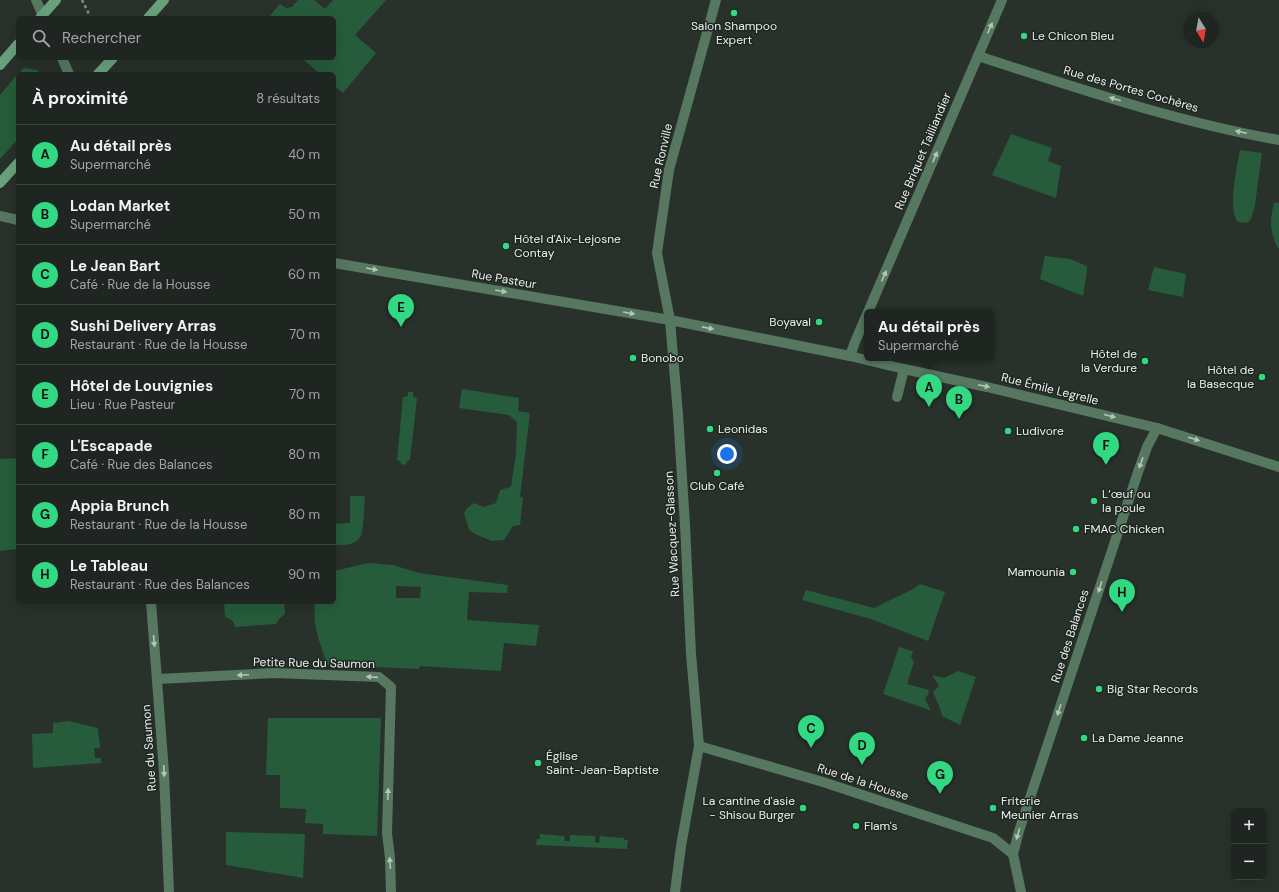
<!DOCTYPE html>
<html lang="fr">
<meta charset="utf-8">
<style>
:root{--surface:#1f2520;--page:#272d29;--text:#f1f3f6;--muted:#a1a5a5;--line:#3c423e;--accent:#33d882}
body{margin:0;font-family:"DM Sans",sans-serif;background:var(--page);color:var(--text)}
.controls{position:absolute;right:12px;bottom:12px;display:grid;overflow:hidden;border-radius:6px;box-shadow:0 4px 16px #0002}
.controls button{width:36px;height:36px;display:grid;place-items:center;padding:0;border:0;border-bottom:1px solid var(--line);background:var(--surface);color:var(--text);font:20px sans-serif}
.compass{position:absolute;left:1183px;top:12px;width:36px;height:36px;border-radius:50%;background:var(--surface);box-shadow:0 4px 16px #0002;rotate:169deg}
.you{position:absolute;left:727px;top:454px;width:14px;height:14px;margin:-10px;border:3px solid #fff;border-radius:50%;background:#1a73e8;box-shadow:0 0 0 6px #1a73e833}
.badge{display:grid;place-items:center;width:26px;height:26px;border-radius:50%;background:var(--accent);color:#111;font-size:13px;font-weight:700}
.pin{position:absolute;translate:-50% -33px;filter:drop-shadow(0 1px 2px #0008)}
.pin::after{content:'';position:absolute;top:21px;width:14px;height:12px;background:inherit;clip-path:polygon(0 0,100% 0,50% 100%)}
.popup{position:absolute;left:864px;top:309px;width:130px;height:52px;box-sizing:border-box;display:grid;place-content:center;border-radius:6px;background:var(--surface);filter:drop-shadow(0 1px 3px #0005);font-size:13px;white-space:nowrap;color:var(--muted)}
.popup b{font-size:15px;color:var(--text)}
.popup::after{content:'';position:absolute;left:50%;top:100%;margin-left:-8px;border:8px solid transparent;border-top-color:var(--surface)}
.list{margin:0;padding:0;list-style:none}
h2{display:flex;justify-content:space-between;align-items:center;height:52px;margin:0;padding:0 16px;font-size:17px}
h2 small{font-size:13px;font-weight:400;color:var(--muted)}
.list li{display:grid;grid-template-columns:26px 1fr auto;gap:12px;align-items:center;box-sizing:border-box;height:60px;padding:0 16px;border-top:1px solid var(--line)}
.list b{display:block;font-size:15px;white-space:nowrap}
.list p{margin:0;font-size:13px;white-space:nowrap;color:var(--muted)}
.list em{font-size:13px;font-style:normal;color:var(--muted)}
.icon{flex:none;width:22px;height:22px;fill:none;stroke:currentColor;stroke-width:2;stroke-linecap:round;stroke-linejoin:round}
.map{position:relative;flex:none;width:1279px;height:892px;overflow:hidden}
.search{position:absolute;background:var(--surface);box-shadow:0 4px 16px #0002;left:16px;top:16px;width:320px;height:44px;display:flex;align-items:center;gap:10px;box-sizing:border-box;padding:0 14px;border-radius:6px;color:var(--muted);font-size:15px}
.panel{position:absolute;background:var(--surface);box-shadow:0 4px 16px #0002;left:16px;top:72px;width:320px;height:532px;border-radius:6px}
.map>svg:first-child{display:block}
.green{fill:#265c3b;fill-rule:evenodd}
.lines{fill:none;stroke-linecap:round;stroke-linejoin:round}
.path{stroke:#878e89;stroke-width:2.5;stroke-dasharray:3 3;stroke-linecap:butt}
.service{stroke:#567861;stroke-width:10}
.pedestrian{stroke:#567861;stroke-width:10}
.minor{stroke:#567861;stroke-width:10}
.secondary{stroke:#6aa17d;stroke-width:10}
.oneway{fill:#b6c5bb}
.poi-dot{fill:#33d882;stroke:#1f2722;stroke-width:1.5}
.labels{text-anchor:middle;stroke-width:3;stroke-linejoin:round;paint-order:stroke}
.poi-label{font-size:12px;fill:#eaefeb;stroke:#1f2722;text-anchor:start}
.street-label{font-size:12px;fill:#eaefeb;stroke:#1f2722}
</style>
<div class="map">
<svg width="1279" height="892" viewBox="0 0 1279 892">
<rect width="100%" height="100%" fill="#29312b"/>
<g class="green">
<path d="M 298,0 L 314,0 L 325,9 L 333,0 L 386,0 L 355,35 L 376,53 L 343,93 L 334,86 L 334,74 L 320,74 L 302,58 L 334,58 L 334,18 L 268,18 L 280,4 L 286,8 L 292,7 Z"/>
<path d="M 24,68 L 38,70 L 40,74 L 18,74 L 18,139 L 0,159 L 0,95 L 15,77 Z"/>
<path d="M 1011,134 L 1052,148 L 1048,161 L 1061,166 L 1056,198 L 992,175 Z"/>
<path d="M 1240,150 L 1262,153 L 1255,205 L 1251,219 L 1247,223 L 1238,222 C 1227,209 1237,167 1240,150 Z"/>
<path d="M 1274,202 L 1279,203 L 1279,248 L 1277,247 C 1269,228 1270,221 1274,202 Z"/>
<path d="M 1045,256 L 1070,259 L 1087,266 L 1086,278 L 1083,296 L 1040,279 Z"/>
<path d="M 1154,267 L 1186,274 L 1183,297 L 1148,290 Z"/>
<path d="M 462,389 L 519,398 L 518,411 L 530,413 L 520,497 L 523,498 L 520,525 L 513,526 L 504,540 L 492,541 L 475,534 L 469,530 L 464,513 L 467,508 L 474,503 L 483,507 L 496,503 L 500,490 L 511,487 L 516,453 L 517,422 L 509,415 L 459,408 Z"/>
<path d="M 408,392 L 413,392 L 413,397 L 417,398 L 410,460 L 407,461 L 406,464 L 402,465 L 400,461 L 397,460 L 403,397 L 408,396 Z"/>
<path d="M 18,458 L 18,549 L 0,551 L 0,459 Z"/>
<path d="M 350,496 L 365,496 C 364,504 364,532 360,537 C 355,546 343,545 334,545 L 334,524 L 350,523 Z"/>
<path d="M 369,563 L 393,565 L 419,573 L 508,585 L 507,593 L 469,592 L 467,620 L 539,625 L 536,646 L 504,643 L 501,671 L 420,666 L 419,669 L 328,665 C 320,645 312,624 315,602 L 334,602 L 334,572 L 338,570 ZM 396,586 L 421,587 L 420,598 L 396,598 Z"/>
<path d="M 920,584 L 945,592 L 928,641 L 871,619 L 802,600 L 806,590 L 874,608 L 913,589 Z"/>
<path d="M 224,602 L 284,602 L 285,614 L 279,619 L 276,624 L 235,627 C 234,621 231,619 225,617 Z"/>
<path d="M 899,647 L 913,651 L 911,657 L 914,662 L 907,684 L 929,690 L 928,695 L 925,698 L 931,711 L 921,707 L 883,694 Z"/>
<path d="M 958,671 L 976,677 L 960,725 L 942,716 L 941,711 L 933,692 L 939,686 L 932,675 L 944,678 Z"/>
<path d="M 268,718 L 381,718 L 377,836 L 323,834 L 323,824 L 305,823 L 306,809 L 280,808 L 280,775 L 266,775 Z"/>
<path d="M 69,721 L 98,728 L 100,748 L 94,748 L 95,758 L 101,758 L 101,763 L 33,768 L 32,734 L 53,733 L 53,723 Z"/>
<path d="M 226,832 L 305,834 L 303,878 L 226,865 Z"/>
<path d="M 540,834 L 564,836 L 565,841 L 570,841 L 570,835 L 595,836 L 595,842 L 599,843 L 600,836 L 624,838 L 624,840 L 628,840 L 627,849 L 536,845 L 537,839 L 540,839 Z"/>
</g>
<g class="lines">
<path class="path" d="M 82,0 L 91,18"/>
<g class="service">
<path d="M 897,397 L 904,369"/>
<path d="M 158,679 L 274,673 L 379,677 L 391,687 L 387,833 L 390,858 L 391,892"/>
</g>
<g class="pedestrian">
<path d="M 699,746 L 823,782 L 993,838 L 1013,854"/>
<path d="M 675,892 L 681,846 L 699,746 L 691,654 L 685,525 L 678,414 L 670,320 L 657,253 L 669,170 L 716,0"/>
<path d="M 1021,892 L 1013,854 L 1019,831 L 1138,472 L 1147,447 L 1157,428"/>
</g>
<g class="minor">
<path d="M 36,0 L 44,18"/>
<path d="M 978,56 C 1077,88 1176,122 1279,140"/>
<path d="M 62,58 L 69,74"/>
<path d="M 0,216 L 18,220"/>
<path d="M 334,263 L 670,320 L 850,356 L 904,369 L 987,387 L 1157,428 L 1279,467"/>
<path d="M 868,312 L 1002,0"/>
<path d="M 850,356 L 855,342 L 867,314"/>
<path d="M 151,602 L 164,772 L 169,892"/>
</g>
<g class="secondary">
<path d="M 40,18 L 56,0"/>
<path d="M 148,18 L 164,0"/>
<path d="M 0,65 L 18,44"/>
<path d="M 98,74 L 113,58"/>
<path d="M 0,183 L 18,163"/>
</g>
</g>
<defs><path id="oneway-solid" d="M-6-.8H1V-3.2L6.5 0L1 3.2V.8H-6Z"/></defs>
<g class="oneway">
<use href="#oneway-solid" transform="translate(990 28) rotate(-66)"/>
<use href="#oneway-solid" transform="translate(1115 99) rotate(-163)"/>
<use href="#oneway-solid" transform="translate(1241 132) rotate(-168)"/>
<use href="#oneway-solid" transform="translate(935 157) rotate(-67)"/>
<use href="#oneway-solid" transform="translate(372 269) rotate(10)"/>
<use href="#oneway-solid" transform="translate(884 276) rotate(-66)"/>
<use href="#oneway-solid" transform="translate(501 291) rotate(10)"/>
<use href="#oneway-solid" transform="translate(629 313) rotate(10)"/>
<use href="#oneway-solid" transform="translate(708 328) rotate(11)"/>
<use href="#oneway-solid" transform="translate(984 386) rotate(12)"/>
<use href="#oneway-solid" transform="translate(1110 416) rotate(14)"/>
<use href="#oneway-solid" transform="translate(1194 439) rotate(17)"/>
<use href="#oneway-solid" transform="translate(1141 463) rotate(110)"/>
<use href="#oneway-solid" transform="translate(1100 587) rotate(108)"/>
<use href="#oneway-solid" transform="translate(154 641) rotate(85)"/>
<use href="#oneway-solid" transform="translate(243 675) rotate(177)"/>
<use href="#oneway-solid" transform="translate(372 677) rotate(-176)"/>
<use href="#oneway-solid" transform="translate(1059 710) rotate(108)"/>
<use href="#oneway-solid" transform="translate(164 771) rotate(87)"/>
<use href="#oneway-solid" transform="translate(388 794) rotate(-88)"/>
<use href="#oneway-solid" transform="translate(1018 834) rotate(106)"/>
<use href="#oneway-solid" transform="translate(390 863) rotate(-94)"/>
</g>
<g class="poi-dot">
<circle cx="734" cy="13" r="4"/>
<circle cx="1024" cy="36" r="4"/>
<circle cx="506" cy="246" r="4"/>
<circle cx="819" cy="322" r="4"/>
<circle cx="633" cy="358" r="4"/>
<circle cx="1145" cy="361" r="4"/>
<circle cx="1262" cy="377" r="4"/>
<circle cx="710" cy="429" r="4"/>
<circle cx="1008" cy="431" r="4"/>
<circle cx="717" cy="473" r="4"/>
<circle cx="1094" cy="501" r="4"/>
<circle cx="1076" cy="529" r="4"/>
<circle cx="1073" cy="572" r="4"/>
<circle cx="1099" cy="689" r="4"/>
<circle cx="1084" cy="738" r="4"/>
<circle cx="538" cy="763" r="4"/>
<circle cx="803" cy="808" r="4"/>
<circle cx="993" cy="808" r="4"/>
<circle cx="856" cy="826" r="4"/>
</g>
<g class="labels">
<g class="poi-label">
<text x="734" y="30" text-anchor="middle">Salon Shampoo<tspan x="734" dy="14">Expert</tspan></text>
<text x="1032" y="40">Le Chicon Bleu</text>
<text x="514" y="243">Hôtel d'Aix-Lejosne<tspan x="514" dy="14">Contay</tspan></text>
<text x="811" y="326" text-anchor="end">Boyaval</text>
<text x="1137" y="358" text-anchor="end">Hôtel de<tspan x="1137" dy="14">la Verdure</tspan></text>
<text x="641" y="362">Bonobo</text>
<text x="1254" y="374" text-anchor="end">Hôtel de<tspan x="1254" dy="14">la Basecque</tspan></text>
<text x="718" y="433">Leonidas</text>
<text x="1016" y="435">Ludivore</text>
<text x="717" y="490" text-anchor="middle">Club Café</text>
<text x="1102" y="498">L’œuf ou<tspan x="1102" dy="14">la poule</tspan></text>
<text x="1084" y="533">FMAC Chicken</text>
<text x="1065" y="576" text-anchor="end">Mamounia</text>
<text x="1107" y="693">Big Star Records</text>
<text x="1092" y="742">La Dame Jeanne</text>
<text x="546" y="760">Église<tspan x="546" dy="14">Saint-Jean-Baptiste</tspan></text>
<text x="795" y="805" text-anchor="end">La cantine d'asie<tspan x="795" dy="14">- Shisou Burger</tspan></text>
<text x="1001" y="805">Friterie<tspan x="1001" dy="14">Meunier Arras</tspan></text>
<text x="864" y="830">Flam's</text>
</g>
<g class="street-label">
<text transform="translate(1131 89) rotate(16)" y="4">Rue des Portes Cochères</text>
<text transform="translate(923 151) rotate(-67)" y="4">Rue Briquet Tailliandier</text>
<text transform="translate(661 156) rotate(-77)" y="4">Rue Ronville</text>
<text transform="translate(504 279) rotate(10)" y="4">Rue Pasteur</text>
<text transform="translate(1050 389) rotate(14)" y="4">Rue Émile Legrelle</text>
<text transform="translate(672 534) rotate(-93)" y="4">Rue Wacquez-Glasson</text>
<text transform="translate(1070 636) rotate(-72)" y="4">Rue des Balances</text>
<text transform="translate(314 663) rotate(1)" y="4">Petite Rue du Saumon</text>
<text transform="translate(149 748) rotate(-94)" y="4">Rue du Saumon</text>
<text transform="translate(863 782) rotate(18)" y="4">Rue de la Housse</text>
</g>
</g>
</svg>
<div class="controls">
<button>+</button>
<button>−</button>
</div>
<svg class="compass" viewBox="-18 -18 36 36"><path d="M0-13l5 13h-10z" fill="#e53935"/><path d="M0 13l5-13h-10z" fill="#a1a5a5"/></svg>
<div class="you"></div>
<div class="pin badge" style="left:929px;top:407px">A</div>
<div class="popup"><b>Au détail près</b>Supermarché</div>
<div class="pin badge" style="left:959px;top:419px">B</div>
<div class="pin badge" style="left:811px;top:748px">C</div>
<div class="pin badge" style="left:862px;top:765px">D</div>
<div class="pin badge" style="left:401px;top:327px">E</div>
<div class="pin badge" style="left:1106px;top:465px">F</div>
<div class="pin badge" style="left:940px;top:794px">G</div>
<div class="pin badge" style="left:1122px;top:612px">H</div>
<div class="search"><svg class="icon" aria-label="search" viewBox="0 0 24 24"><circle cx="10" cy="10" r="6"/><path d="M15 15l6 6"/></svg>Rechercher</div>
<section class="panel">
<h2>À proximité<small>8 résultats</small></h2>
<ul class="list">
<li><span class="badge">A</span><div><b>Au détail près</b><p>Supermarché</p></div><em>40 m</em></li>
<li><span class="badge">B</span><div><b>Lodan Market</b><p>Supermarché</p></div><em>50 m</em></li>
<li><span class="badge">C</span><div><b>Le Jean Bart</b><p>Café · Rue de la Housse</p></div><em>60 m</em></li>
<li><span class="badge">D</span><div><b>Sushi Delivery Arras</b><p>Restaurant · Rue de la Housse</p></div><em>70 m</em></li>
<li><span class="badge">E</span><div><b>Hôtel de Louvignies</b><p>Lieu · Rue Pasteur</p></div><em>70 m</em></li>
<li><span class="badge">F</span><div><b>L'Escapade</b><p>Café · Rue des Balances</p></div><em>80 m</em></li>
<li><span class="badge">G</span><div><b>Appia Brunch</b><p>Restaurant · Rue de la Housse</p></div><em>80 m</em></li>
<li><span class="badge">H</span><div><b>Le Tableau</b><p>Restaurant · Rue des Balances</p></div><em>90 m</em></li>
</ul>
</section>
</div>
